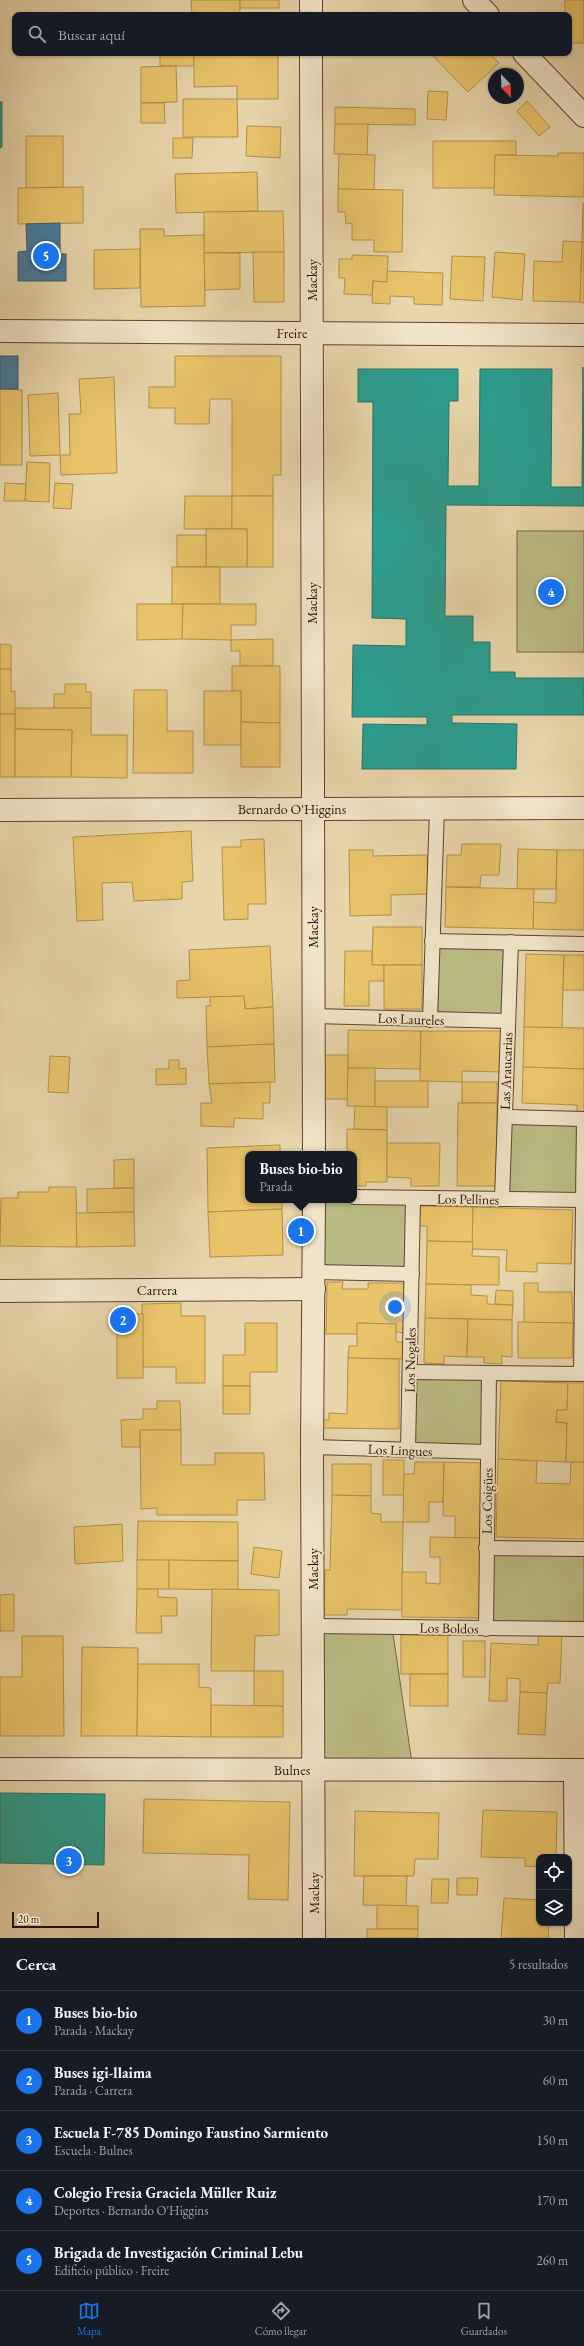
<!DOCTYPE html>
<html lang="es">
<meta charset="utf-8">
<style>
:root{--surface:#171b24;--page:#20242c;--text:#f1f3f6;--muted:#9ea1a6;--line:#363941;--accent:#1a73e8}
body{margin:0;font-family:"EB Garamond",serif;background:var(--page);color:var(--text)}
.controls{position:absolute;right:12px;bottom:12px;display:grid;overflow:hidden;border-radius:8px;box-shadow:0 1px 3px #0004}
.controls button{width:36px;height:36px;display:grid;place-items:center;padding:0;border:0;border-bottom:1px solid var(--line);background:var(--surface);color:var(--text);font:20px sans-serif}
.compass{position:absolute;left:488px;top:68px;width:36px;height:36px;border-radius:50%;background:var(--surface);box-shadow:0 1px 3px #0004;rotate:157deg}
.scale{position:absolute;left:12px;bottom:10px;width:87px;box-sizing:border-box;padding-left:4px;border:2px solid #311106;border-top:0;font-size:11px;line-height:14px;white-space:nowrap;color:#311106;-webkit-text-stroke:3px #f0e4c8;paint-order:stroke}
.you{position:absolute;left:395px;top:1307px;width:14px;height:14px;margin:-10px;border:3px solid #fff;border-radius:50%;background:#1a73e8;box-shadow:0 0 0 6px #1a73e833}
.badge{display:grid;place-items:center;width:26px;height:26px;border-radius:50%;background:var(--accent);color:#fff;font-size:13px;font-weight:700}
.pin{position:absolute;translate:-50% -50%;border:2px solid #fff;box-shadow:0 1px 4px #0006}
.popup{position:absolute;left:245px;top:1151px;width:112px;height:52px;box-sizing:border-box;display:grid;place-content:center;border-radius:8px;background:var(--surface);filter:drop-shadow(0 1px 3px #0005);font-size:13px;white-space:nowrap;color:var(--muted)}
.popup b{font-size:15px;color:var(--text)}
.popup::after{content:'';position:absolute;left:50%;top:100%;margin-left:-8px;border:8px solid transparent;border-top-color:var(--surface)}
.list{margin:0;padding:0;list-style:none}
h2{display:flex;justify-content:space-between;align-items:center;height:52px;margin:0;padding:0 16px;font-size:17px}
h2 small{font-size:13px;font-weight:400;color:var(--muted)}
.list li{display:grid;grid-template-columns:26px 1fr auto;gap:12px;align-items:center;box-sizing:border-box;height:60px;padding:0 16px;border-top:1px solid var(--line)}
.list b{display:block;font-size:15px;white-space:nowrap}
.list p{margin:0;font-size:13px;white-space:nowrap;color:var(--muted)}
.list em{font-size:13px;font-style:normal;color:var(--muted)}
.icon{flex:none;width:22px;height:22px;fill:none;stroke:currentColor;stroke-width:2;stroke-linecap:round;stroke-linejoin:round}
.map{position:relative;flex:none;width:584px;height:1938px;overflow:hidden}
.search{position:absolute;background:var(--surface);box-shadow:0 1px 3px #0004;left:12px;right:12px;top:12px;height:44px;display:flex;align-items:center;gap:10px;box-sizing:border-box;padding:0 14px;border-radius:8px;color:var(--muted);font-size:15px}
.sheet{height:352px;background:var(--surface)}
nav{display:flex;justify-content:space-around;align-items:center;box-sizing:border-box;height:56px;border-top:1px solid var(--line);background:var(--surface);font-size:11px;color:var(--muted)}
nav a{display:grid;justify-items:center;gap:2px}
nav .on{color:var(--accent)}
.map>svg:first-child{display:block}
.green{fill:#bbbc85;stroke:#766646}
.homes{fill:#e9c46a;stroke:#b28e4c}
.schools{fill:#2a9d8f;stroke:#2c7366}
.public{fill:#457b9d;stroke:#3f5b70}
.lines{fill:none;stroke-linecap:round;stroke-linejoin:round}
.service-casing{stroke:#5f422f;stroke-width:16}
.minor-casing{stroke:#5f422f;stroke-width:24}
.service{stroke:#f0e4c8;stroke-width:14}
.minor{stroke:#f0e4c8;stroke-width:22}
.labels{text-anchor:middle;stroke-width:4;stroke-linejoin:round;paint-order:stroke}
.street-label{font-size:14px;fill:#311106;stroke:#f0e4c8}
</style>
<div class="map">
<svg width="584" height="1938" viewBox="0 0 584 1938">
<rect width="100%" height="100%" fill="#e8d5ab"/>
<filter id="stains"><feTurbulence type="fractalNoise" baseFrequency=".005" numOctaves="4"/><feColorMatrix values="0 0 0 0 .2 0 0 0 0 .09 0 0 0 0 .02 0 0 0 .5 -.17"/></filter>
<radialGradient id="worn" r=".72"><stop offset=".6" stop-color="#630" stop-opacity="0"/><stop offset="1" stop-color="#630" stop-opacity=".3"/></radialGradient>
<g class="green">
<rect x="517" y="531" width="67" height="121"/>
<path d="M 432,941 L 511,942 L 508,1021 L 430,1020 Z"/>
<path d="M 505,1117 L 584,1119 L 583,1200 L 502,1199 Z"/>
<path d="M 413,1199 L 412,1274 L 314,1272 L 314,1200 Z"/>
<path d="M 410,1372 L 489,1373 L 488,1452 L 408,1450 Z"/>
<path d="M 487,1549 L 584,1549 L 584,1629 L 486,1629 Z"/>
<path d="M 313,1626 L 392,1627 L 413,1770 L 313,1770 Z"/>
</g>
<g class="homes">
<path d="M 191,0 L 240,0 L 240,15 L 192,15 Z"/>
<rect x="240" y="0" width="39" height="8"/>
<path d="M 565,0 L 584,0 L 584,43 L 569,43 L 569,15 L 565,15 Z"/>
<rect x="160" y="53" width="34" height="13"/>
<path d="M 194,53 L 278,53 L 278,99 L 237,99 L 237,86 L 194,87 Z"/>
<path d="M 430,53 L 489,53 L 499,63 L 468,92 Z"/>
<path d="M 176,66 L 177,102 L 141,103 L 141,67 Z"/>
<path d="M 428,91 L 448,92 L 446,120 L 427,119 Z"/>
<path d="M 183,99 L 237,99 L 238,137 L 183,137 Z"/>
<path d="M 527,101 L 550,127 L 539,136 L 517,111 Z"/>
<path d="M 141,103 L 164,103 L 165,123 L 141,123 Z"/>
<path d="M 335,107 L 415,109 L 415,125 L 335,124 Z"/>
<path d="M 335,124 L 368,124 L 367,155 L 334,154 Z"/>
<path d="M 247,126 L 281,127 L 280,158 L 246,156 Z"/>
<path d="M 26,136 L 63,136 L 63,187 L 26,188 Z"/>
<path d="M 173,138 L 193,138 L 192,158 L 173,158 Z"/>
<path d="M 433,141 L 516,141 L 516,155 L 495,155 L 495,188 L 433,188 Z"/>
<path d="M 558,153 L 584,153 L 584,197 L 494,195 L 495,155 L 558,156 Z"/>
<path d="M 339,154 L 375,155 L 374,190 L 338,189 Z"/>
<path d="M 257,172 L 258,211 L 176,213 L 175,174 Z"/>
<path d="M 83,187 L 83,223 L 18,224 L 18,188 Z"/>
<path d="M 338,189 L 403,190 L 402,252 L 374,252 L 374,240 L 352,240 L 352,223 L 346,224 L 345,212 L 338,212 Z"/>
<path d="M 583,203 L 584,203 L 584,242 L 582,242 Z"/>
<path d="M 283,211 L 284,252 L 204,253 L 204,212 Z"/>
<path d="M 140,229 L 164,229 L 164,236 L 204,235 L 205,306 L 141,307 Z"/>
<path d="M 563,241 L 582,242 L 580,302 L 533,301 L 534,261 L 562,262 Z"/>
<path d="M 582,242 L 584,242 L 584,303 L 580,302 Z"/>
<path d="M 140,249 L 140,288 L 94,289 L 94,250 Z"/>
<path d="M 253,252 L 284,252 L 284,302 L 254,302 Z"/>
<path d="M 495,252 L 525,254 L 522,300 L 492,297 Z"/>
<path d="M 204,253 L 240,253 L 240,289 L 205,290 Z"/>
<path d="M 352,255 L 388,256 L 387,282 L 373,281 L 372,295 L 344,294 L 345,278 L 339,278 L 339,259 L 352,259 Z"/>
<path d="M 452,256 L 485,257 L 483,301 L 450,299 Z"/>
<path d="M 387,271 L 443,273 L 442,305 L 414,304 L 414,297 L 390,296 L 390,304 L 372,303 L 373,281 L 387,282 Z"/>
<path d="M 175,356 L 281,356 L 281,475 L 273,475 L 273,496 L 232,496 L 232,399 L 210,399 L 209,424 L 175,424 L 175,408 L 149,408 L 149,387 L 175,387 Z"/>
<path d="M 114,377 L 117,473 L 61,475 L 60,455 L 70,455 L 69,414 L 81,414 L 79,379 Z"/>
<path d="M 0,389 L 22,390 L 22,465 L 0,465 Z"/>
<path d="M 58,393 L 60,455 L 30,456 L 28,395 Z"/>
<path d="M 27,462 L 50,463 L 49,502 L 25,501 Z"/>
<path d="M 5,483 L 26,484 L 25,501 L 4,501 Z"/>
<path d="M 55,483 L 73,484 L 71,509 L 53,508 Z"/>
<path d="M 185,496 L 232,496 L 232,529 L 184,529 Z"/>
<path d="M 232,496 L 273,496 L 273,567 L 247,567 L 247,529 L 232,529 Z"/>
<rect x="206" y="529" width="41" height="38"/>
<rect x="177" y="535" width="29" height="32"/>
<rect x="172" y="567" width="48" height="37"/>
<path d="M 137,604 L 183,604 L 182,639 L 137,640 Z"/>
<path d="M 183,604 L 256,604 L 256,625 L 231,625 L 231,640 L 182,639 Z"/>
<path d="M 273,639 L 273,666 L 240,666 L 240,651 L 231,651 L 231,640 Z"/>
<path d="M 0,644 L 11,645 L 11,669 L 0,669 Z"/>
<path d="M 232,666 L 280,666 L 280,723 L 241,722 L 241,691 L 232,691 Z"/>
<path d="M 0,669 L 11,669 L 11,692 L 15,691 L 15,714 L 0,714 Z"/>
<path d="M 65,684 L 86,684 L 86,692 L 91,692 L 91,708 L 54,708 L 54,694 L 65,694 Z"/>
<path d="M 134,690 L 167,690 L 167,731 L 193,731 L 193,773 L 133,773 Z"/>
<rect x="204" y="691" width="37" height="54"/>
<path d="M 15,708 L 91,708 L 91,735 L 127,735 L 127,778 L 71,777 L 72,730 L 15,729 Z"/>
<rect x="0" y="714" width="15" height="63"/>
<path d="M 241,722 L 280,723 L 280,767 L 241,767 Z"/>
<path d="M 15,729 L 72,730 L 71,777 L 15,777 Z"/>
<path d="M 191,831 L 193,881 L 182,882 L 182,899 L 134,901 L 132,882 L 102,883 L 103,920 L 77,921 L 73,837 Z"/>
<path d="M 264,839 L 266,904 L 248,904 L 248,919 L 224,920 L 222,847 L 241,847 L 241,840 Z"/>
<path d="M 462,844 L 501,844 L 499,875 L 481,875 L 480,887 L 446,887 L 447,855 L 461,855 Z"/>
<path d="M 518,849 L 557,850 L 556,889 L 517,889 Z"/>
<path d="M 349,850 L 373,850 L 373,856 L 427,855 L 428,894 L 391,895 L 391,915 L 350,916 Z"/>
<path d="M 557,850 L 584,850 L 584,930 L 533,929 L 533,902 L 556,903 Z"/>
<path d="M 446,887 L 534,889 L 533,929 L 445,927 Z"/>
<path d="M 373,927 L 422,927 L 422,965 L 372,965 Z"/>
<path d="M 270,946 L 273,1007 L 245,1009 L 244,996 L 177,998 L 177,981 L 190,980 L 189,950 Z"/>
<path d="M 345,951 L 372,951 L 372,965 L 384,965 L 384,981 L 369,981 L 369,1006 L 344,1006 Z"/>
<path d="M 526,954 L 564,955 L 562,1028 L 524,1027 Z"/>
<path d="M 564,955 L 584,955 L 584,990 L 563,990 Z"/>
<rect x="384" y="965" width="38" height="44"/>
<path d="M 244,996 L 245,1009 L 273,1007 L 274,1044 L 207,1047 L 206,1006 L 210,1006 L 210,997 Z"/>
<path d="M 524,1027 L 584,1028 L 584,1069 L 523,1067 Z"/>
<path d="M 348,1030 L 421,1031 L 420,1069 L 348,1068 Z"/>
<path d="M 421,1031 L 501,1031 L 500,1072 L 462,1071 L 462,1082 L 420,1081 Z"/>
<path d="M 274,1044 L 275,1082 L 209,1084 L 207,1047 Z"/>
<rect x="321" y="1055" width="27" height="44"/>
<path d="M 50,1056 L 70,1057 L 68,1093 L 48,1092 Z"/>
<path d="M 169,1060 L 179,1060 L 179,1069 L 186,1068 L 186,1084 L 156,1085 L 156,1069 L 169,1069 Z"/>
<path d="M 523,1067 L 584,1069 L 584,1112 L 577,1111 L 577,1105 L 522,1103 Z"/>
<path d="M 348,1068 L 375,1068 L 375,1107 L 347,1106 Z"/>
<rect x="375" y="1081" width="53" height="26"/>
<path d="M 270,1082 L 270,1103 L 263,1103 L 263,1119 L 234,1118 L 234,1127 L 201,1126 L 201,1103 L 212,1103 L 209,1084 Z"/>
<rect x="462" y="1082" width="35" height="21"/>
<path d="M 458,1103 L 497,1103 L 496,1186 L 457,1186 Z"/>
<path d="M 355,1106 L 387,1107 L 387,1130 L 354,1129 Z"/>
<path d="M 347,1129 L 387,1130 L 387,1182 L 366,1182 L 366,1186 L 354,1186 L 354,1154 L 347,1154 Z"/>
<path d="M 387,1143 L 440,1143 L 439,1186 L 411,1186 L 411,1178 L 387,1177 Z"/>
<path d="M 280,1145 L 280,1154 L 248,1154 L 248,1200 L 282,1200 L 282,1209 L 208,1212 L 207,1148 Z"/>
<path d="M 134,1159 L 134,1188 L 114,1188 L 114,1160 Z"/>
<path d="M 49,1187 L 76,1187 L 77,1247 L 0,1246 L 1,1198 L 18,1198 L 18,1192 L 49,1192 Z"/>
<path d="M 134,1188 L 134,1212 L 87,1213 L 87,1189 Z"/>
<path d="M 420,1206 L 473,1207 L 473,1242 L 427,1241 L 427,1226 L 419,1226 Z"/>
<path d="M 473,1207 L 573,1210 L 571,1264 L 537,1263 L 537,1272 L 506,1271 L 507,1250 L 472,1249 Z"/>
<path d="M 282,1209 L 283,1255 L 210,1257 L 208,1212 Z"/>
<path d="M 134,1212 L 135,1246 L 77,1247 L 76,1213 Z"/>
<path d="M 427,1241 L 473,1242 L 472,1256 L 499,1257 L 499,1285 L 426,1284 Z"/>
<path d="M 327,1282 L 343,1282 L 342,1289 L 368,1289 L 368,1283 L 407,1283 L 406,1333 L 396,1332 L 396,1324 L 357,1323 L 357,1334 L 326,1334 Z"/>
<path d="M 524,1283 L 538,1283 L 538,1292 L 572,1292 L 573,1323 L 524,1323 Z"/>
<path d="M 426,1284 L 471,1285 L 471,1295 L 487,1296 L 487,1304 L 513,1305 L 512,1320 L 425,1318 Z"/>
<path d="M 496,1290 L 513,1291 L 513,1305 L 495,1304 Z"/>
<path d="M 181,1303 L 181,1316 L 205,1316 L 205,1383 L 176,1383 L 176,1367 L 143,1367 L 142,1304 Z"/>
<rect x="117" y="1314" width="26" height="64"/>
<path d="M 425,1318 L 468,1319 L 467,1357 L 444,1356 L 444,1364 L 424,1363 Z"/>
<path d="M 468,1319 L 512,1320 L 512,1357 L 501,1356 L 502,1364 L 484,1363 L 484,1357 L 467,1357 Z"/>
<path d="M 518,1322 L 573,1323 L 572,1358 L 518,1358 Z"/>
<path d="M 245,1323 L 277,1323 L 277,1372 L 250,1372 L 250,1386 L 223,1386 L 223,1355 L 245,1355 Z"/>
<path d="M 357,1323 L 396,1324 L 396,1342 L 405,1342 L 405,1359 L 348,1358 L 349,1346 L 357,1346 Z"/>
<path d="M 348,1358 L 399,1359 L 399,1429 L 323,1428 L 323,1420 L 329,1420 L 329,1413 L 347,1414 Z"/>
<path d="M 501,1381 L 568,1383 L 567,1410 L 557,1410 L 556,1422 L 567,1423 L 566,1462 L 498,1459 Z"/>
<path d="M 568,1383 L 584,1383 L 584,1462 L 566,1462 L 567,1423 L 556,1422 L 557,1410 L 567,1410 Z"/>
<rect x="223" y="1386" width="27" height="28"/>
<path d="M 157,1401 L 180,1401 L 181,1430 L 140,1430 L 140,1447 L 122,1447 L 121,1420 L 143,1419 L 143,1409 L 157,1409 Z"/>
<path d="M 140,1430 L 181,1430 L 181,1465 L 215,1465 L 215,1453 L 264,1453 L 265,1500 L 237,1500 L 237,1515 L 157,1515 L 157,1508 L 141,1509 Z"/>
<path d="M 498,1459 L 537,1461 L 536,1483 L 570,1484 L 571,1462 L 584,1462 L 584,1539 L 496,1537 Z"/>
<rect x="383" y="1460" width="21" height="35"/>
<path d="M 415,1462 L 444,1462 L 443,1502 L 429,1502 L 429,1522 L 403,1522 L 404,1474 L 414,1474 Z"/>
<path d="M 444,1462 L 485,1463 L 483,1538 L 455,1538 L 455,1516 L 443,1516 Z"/>
<path d="M 332,1464 L 371,1464 L 371,1496 L 332,1495 Z"/>
<path d="M 332,1495 L 371,1496 L 371,1513 L 381,1514 L 381,1522 L 403,1522 L 402,1610 L 347,1609 L 347,1615 L 324,1615 L 325,1570 L 330,1570 Z"/>
<path d="M 138,1521 L 238,1522 L 238,1561 L 137,1560 Z"/>
<path d="M 122,1524 L 123,1561 L 75,1564 L 74,1527 Z"/>
<path d="M 430,1537 L 483,1538 L 481,1618 L 402,1617 L 402,1572 L 426,1572 L 426,1583 L 440,1584 L 440,1557 L 430,1557 Z"/>
<path d="M 254,1547 L 282,1551 L 279,1578 L 251,1574 Z"/>
<rect x="137" y="1560" width="32" height="29"/>
<path d="M 169,1560 L 238,1561 L 238,1590 L 169,1589 Z"/>
<path d="M 137,1589 L 158,1589 L 158,1597 L 177,1598 L 177,1616 L 161,1616 L 162,1633 L 136,1633 Z"/>
<path d="M 212,1589 L 279,1590 L 279,1635 L 255,1636 L 254,1671 L 211,1671 Z"/>
<path d="M 14,1594 L 14,1631 L 0,1631 L 0,1595 Z"/>
<path d="M 539,1633 L 562,1634 L 560,1683 L 548,1683 L 547,1693 L 520,1692 L 520,1679 L 507,1678 L 507,1701 L 489,1701 L 491,1643 L 538,1645 Z"/>
<rect x="401" y="1635" width="47" height="39"/>
<path d="M 22,1636 L 63,1636 L 64,1736 L 0,1736 L 0,1677 L 22,1677 Z"/>
<rect x="463" y="1641" width="22" height="36"/>
<path d="M 82,1647 L 138,1648 L 137,1736 L 81,1736 Z"/>
<path d="M 138,1664 L 199,1664 L 199,1687 L 211,1688 L 211,1737 L 137,1736 Z"/>
<rect x="254" y="1671" width="29" height="35"/>
<rect x="410" y="1674" width="38" height="32"/>
<path d="M 520,1692 L 547,1693 L 545,1735 L 518,1734 Z"/>
<path d="M 211,1705 L 283,1706 L 283,1737 L 211,1737 Z"/>
<path d="M 144,1799 L 290,1802 L 288,1900 L 248,1899 L 249,1855 L 143,1853 Z"/>
<path d="M 483,1810 L 557,1812 L 556,1857 L 539,1857 L 539,1867 L 525,1866 L 525,1858 L 481,1857 Z"/>
<path d="M 355,1811 L 439,1813 L 438,1859 L 415,1859 L 414,1876 L 354,1876 Z"/>
<path d="M 364,1876 L 407,1876 L 406,1906 L 363,1905 Z"/>
<path d="M 457,1878 L 478,1878 L 477,1895 L 457,1895 Z"/>
<path d="M 432,1879 L 449,1879 L 448,1903 L 431,1903 Z"/>
<path d="M 504,1898 L 539,1900 L 539,1923 L 549,1923 L 548,1938 L 501,1938 Z"/>
<path d="M 377,1905 L 418,1906 L 418,1929 L 377,1929 Z"/>
<rect x="367" y="1929" width="51" height="9"/>
</g>
<g class="schools">
<path d="M 0,102 L 2,102 L 2,147 L 0,148 Z"/>
<path d="M 583,367 L 584,506 L 446,505 L 445,616 L 473,616 L 473,642 L 490,642 L 490,672 L 515,672 L 515,678 L 584,678 L 584,715 L 452,715 L 452,723 L 517,724 L 516,769 L 362,769 L 363,724 L 427,725 L 427,717 L 352,717 L 353,645 L 406,646 L 406,619 L 372,618 L 373,402 L 358,402 L 358,369 L 458,369 L 458,401 L 449,401 L 448,486 L 479,486 L 480,369 L 552,369 L 551,487 L 582,487 Z"/>
<path d="M 0,1793 L 105,1794 L 104,1865 L 0,1863 Z"/>
</g>
<g class="public">
<path d="M 60,223 L 60,254 L 66,254 L 66,281 L 18,281 L 18,252 L 27,251 L 26,224 Z"/>
<rect x="0" y="356" width="18" height="33"/>
</g>
<g class="lines">
<g class="service-casing">
<g id="service">
<path d="M 432,941 L 584,944"/>
<path d="M 313,1016 L 508,1021"/>
<path d="M 430,1020 L 437,809"/>
<path d="M 505,1117 L 584,1119"/>
<path d="M 354,1197 L 583,1200"/>
<path d="M 502,1199 L 511,942"/>
<path d="M 314,1272 L 412,1274"/>
<path d="M 410,1372 L 584,1374"/>
<path d="M 581,1374 L 584,1119"/>
<path d="M 312,1447 L 488,1452"/>
<path d="M 408,1450 L 413,1199"/>
<path d="M 486,1548 L 584,1549"/>
<path d="M 313,1626 L 584,1629"/>
<path d="M 486,1629 L 489,1373"/>
</g>
</g>
<g class="minor-casing">
<g id="minor">
<path d="M 311,0 L 311,15"/>
<path d="M 474,0 L 488,15"/>
<path d="M 311,53 L 314,1154"/>
<path d="M 524,53 L 584,116"/>
<path d="M 0,331 L 584,335"/>
<path d="M 0,810 L 584,808"/>
<path d="M 314,1200 L 312,1447 L 314,1938"/>
<path d="M 0,1291 L 314,1289"/>
<path d="M 0,1769 L 584,1770"/>
<path d="M 575,1770 L 576,1938"/>
</g>
</g>
<use href="#service" class="service"/>
<use href="#minor" class="minor"/>
</g>
<g class="labels">
<g class="street-label">
<text transform="translate(312 280) rotate(-90)" y="5">Mackay</text>
<text x="292" y="338">Freire</text>
<text transform="translate(312 603) rotate(-90)" y="5">Mackay</text>
<text x="292" y="814">Bernardo O'Higgins</text>
<text transform="translate(313 927) rotate(-90)" y="5">Mackay</text>
<text transform="translate(411 1019) rotate(2)" y="5">Los Laureles</text>
<text transform="translate(506 1071) rotate(-88)" y="5">Las Araucarias</text>
<text transform="translate(468 1199) rotate(1)" y="5">Los Pellines</text>
<text x="157" y="1295">Carrera</text>
<text transform="translate(410 1360) rotate(-89)" y="5">Los Nogales</text>
<text transform="translate(400 1450) rotate(2)" y="5">Los Lingues</text>
<text transform="translate(487 1501) rotate(-89)" y="5">Los Coigües</text>
<text transform="translate(313 1569) rotate(-90)" y="5">Mackay</text>
<text transform="translate(449 1628) rotate(1)" y="5">Los Boldos</text>
<text x="292" y="1775">Bulnes</text>
<text transform="translate(314 1893) rotate(-90)" y="5">Mackay</text>
</g>
</g>
<rect width="100%" height="100%" filter="url(#stains)"/>
<rect width="100%" height="100%" fill="url(#worn)"/>
</svg>
<div class="controls">
<button><svg class="icon" aria-label="locate" viewBox="0 0 24 24"><circle cx="12" cy="12" r="6"/><path d="M12 2v4M12 18v4M2 12h4M18 12h4"/></svg></button>
<button><svg class="icon" aria-label="layers" viewBox="0 0 24 24"><path d="M12 4l9 5-9 5-9-5zM3 14l9 5 9-5"/></svg></button>
</div>
<svg class="compass" viewBox="-18 -18 36 36"><path d="M0-13l5 13h-10z" fill="#e53935"/><path d="M0 13l5-13h-10z" fill="#9ea1a6"/></svg>
<div class="scale">20 m</div>
<div class="you"></div>
<div class="pin badge" style="left:301px;top:1231px">1</div>
<div class="popup"><b>Buses bio-bio</b>Parada</div>
<div class="pin badge" style="left:123px;top:1320px">2</div>
<div class="pin badge" style="left:69px;top:1861px">3</div>
<div class="pin badge" style="left:551px;top:592px">4</div>
<div class="pin badge" style="left:46px;top:256px">5</div>
<div class="search"><svg class="icon" aria-label="search" viewBox="0 0 24 24"><circle cx="10" cy="10" r="6"/><path d="M15 15l6 6"/></svg>Buscar aquí</div>
</div>
<section class="sheet">
<h2>Cerca<small>5 resultados</small></h2>
<ul class="list">
<li><span class="badge">1</span><div><b>Buses bio-bio</b><p>Parada · Mackay</p></div><em>30 m</em></li>
<li><span class="badge">2</span><div><b>Buses igi-llaima</b><p>Parada · Carrera</p></div><em>60 m</em></li>
<li><span class="badge">3</span><div><b>Escuela F-785 Domingo Faustino Sarmiento</b><p>Escuela · Bulnes</p></div><em>150 m</em></li>
<li><span class="badge">4</span><div><b>Colegio Fresia Graciela Müller Ruiz</b><p>Deportes · Bernardo O'Higgins</p></div><em>170 m</em></li>
<li><span class="badge">5</span><div><b>Brigada de Investigación Criminal Lebu</b><p>Edificio público · Freire</p></div><em>260 m</em></li>
</ul>
</section>
<nav>
<a class="on"><svg class="icon" aria-label="map" viewBox="0 0 24 24"><path d="M3 6l6-2 6 2 6-2v14l-6 2-6-2-6 2zM9 4v14M15 6v14"/></svg>Mapa</a>
<a><svg class="icon" aria-label="directions" viewBox="0 0 24 24"><path d="M12 3l9 9-9 9-9-9zM9 14v-3h6M13 9l2 2-2 2"/></svg>Cómo llegar</a>
<a><svg class="icon" aria-label="saved" viewBox="0 0 24 24"><path d="M7 4h10v16l-5-4-5 4z"/></svg>Guardados</a>
</nav>
